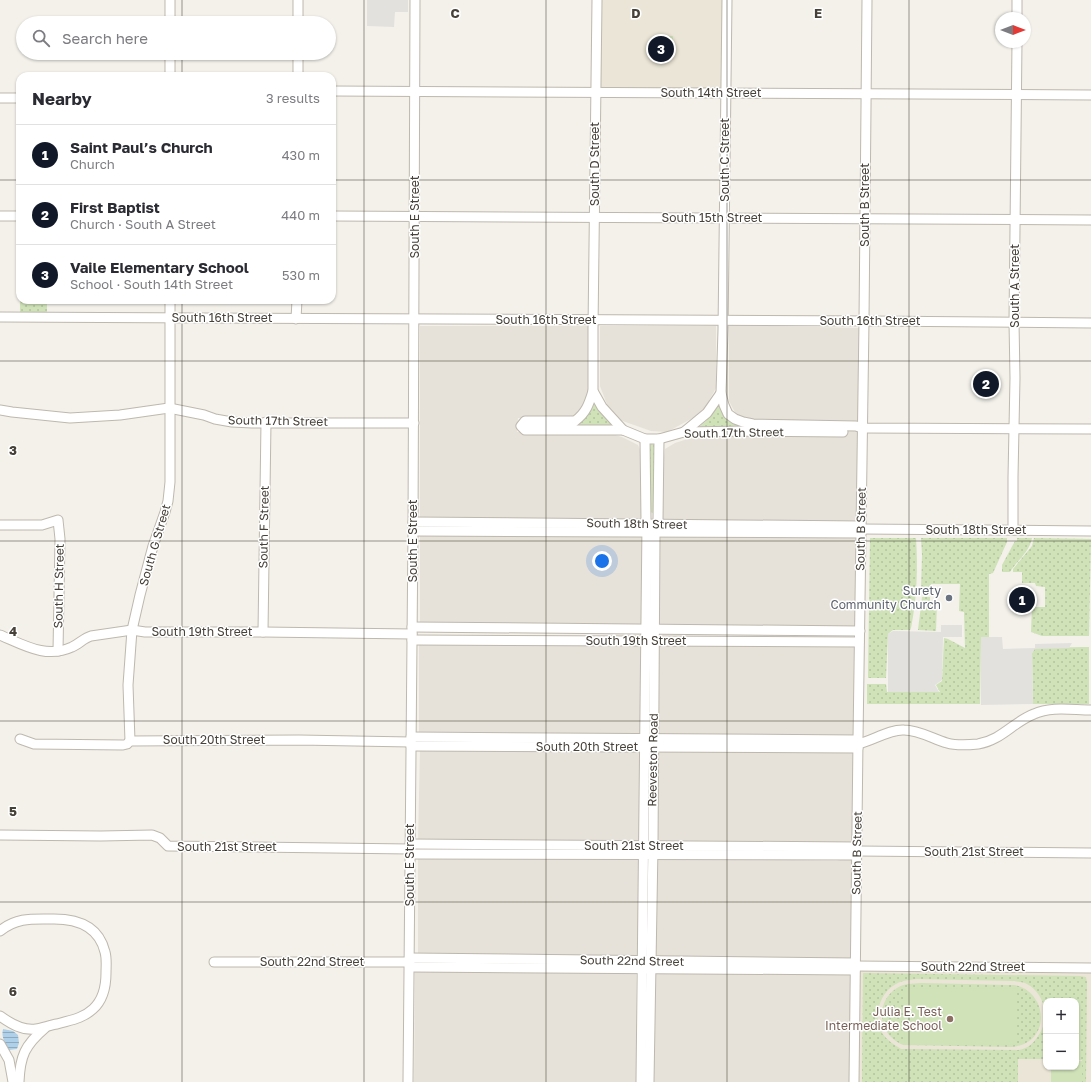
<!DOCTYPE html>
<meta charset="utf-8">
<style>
:root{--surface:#fff;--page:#f2f2f3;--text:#2b2b33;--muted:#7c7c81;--line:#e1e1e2;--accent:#111827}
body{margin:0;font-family:"Golos Text",sans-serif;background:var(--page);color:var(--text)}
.controls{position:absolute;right:12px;bottom:12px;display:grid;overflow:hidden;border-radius:8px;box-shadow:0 1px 3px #0004}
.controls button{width:36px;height:36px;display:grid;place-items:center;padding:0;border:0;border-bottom:1px solid var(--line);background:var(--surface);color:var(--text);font:20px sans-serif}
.compass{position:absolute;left:995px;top:12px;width:36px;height:36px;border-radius:50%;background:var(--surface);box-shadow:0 1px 3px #0004;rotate:90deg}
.you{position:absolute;left:602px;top:561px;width:14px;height:14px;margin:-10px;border:3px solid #fff;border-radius:50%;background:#1a73e8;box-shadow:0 0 0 6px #1a73e833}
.badge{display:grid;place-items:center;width:26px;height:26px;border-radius:50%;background:var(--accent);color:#fff;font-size:13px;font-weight:700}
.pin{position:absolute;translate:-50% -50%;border:2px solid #fff;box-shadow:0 1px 4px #0006}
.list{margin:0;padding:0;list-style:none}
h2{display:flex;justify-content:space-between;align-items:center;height:52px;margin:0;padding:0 16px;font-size:17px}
h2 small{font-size:13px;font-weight:400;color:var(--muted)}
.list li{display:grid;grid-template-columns:26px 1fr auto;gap:12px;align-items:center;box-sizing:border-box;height:60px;padding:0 16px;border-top:1px solid var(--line)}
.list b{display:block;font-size:15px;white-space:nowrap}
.list p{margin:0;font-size:13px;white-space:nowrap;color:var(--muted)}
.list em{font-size:13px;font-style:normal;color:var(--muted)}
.icon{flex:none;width:22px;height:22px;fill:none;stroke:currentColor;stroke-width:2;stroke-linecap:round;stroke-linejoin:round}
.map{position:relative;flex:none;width:1091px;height:1082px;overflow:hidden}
.search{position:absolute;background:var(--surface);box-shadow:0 1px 3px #0004;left:16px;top:16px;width:320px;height:44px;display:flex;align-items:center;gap:10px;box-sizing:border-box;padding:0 14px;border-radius:22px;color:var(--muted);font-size:15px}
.panel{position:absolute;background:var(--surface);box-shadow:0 1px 3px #0004;left:16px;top:72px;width:320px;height:232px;border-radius:12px}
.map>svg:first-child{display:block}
.residential{fill:#e6e2d9}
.education{fill:#eae5d6;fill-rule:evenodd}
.green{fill:url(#green-dots);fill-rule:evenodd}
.pitch{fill:#cfe2b8}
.parking{fill:#e2e1de}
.water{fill:url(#water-rules)}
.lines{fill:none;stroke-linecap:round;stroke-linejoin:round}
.minor-casing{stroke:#beb8ae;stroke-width:11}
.minor{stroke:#fff;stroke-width:9}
.grid{fill:none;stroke:#464139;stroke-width:1;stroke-opacity:0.55}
.worship-dot{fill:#6b7280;stroke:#fff;stroke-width:1.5}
.education-dot{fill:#8d6e63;stroke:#fff;stroke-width:1.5}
.labels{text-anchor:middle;stroke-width:3;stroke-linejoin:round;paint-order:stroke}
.street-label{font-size:12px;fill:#464139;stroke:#fff}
.worship-label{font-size:12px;fill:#5b616d;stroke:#fff;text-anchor:end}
.education-label{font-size:12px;fill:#785e54;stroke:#fff;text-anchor:end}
.grid-label{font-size:13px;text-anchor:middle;font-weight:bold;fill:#464139;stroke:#fff;stroke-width:3;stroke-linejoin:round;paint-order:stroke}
</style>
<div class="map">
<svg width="1091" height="1082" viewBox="0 0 1091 1082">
<defs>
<pattern id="green-dots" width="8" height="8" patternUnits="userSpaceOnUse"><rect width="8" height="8" fill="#cfe2b8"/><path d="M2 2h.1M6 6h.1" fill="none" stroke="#b3c39f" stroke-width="1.8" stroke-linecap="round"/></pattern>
<pattern id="water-rules" width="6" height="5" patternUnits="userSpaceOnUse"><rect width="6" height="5" fill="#aed0e8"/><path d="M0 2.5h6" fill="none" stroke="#8faabd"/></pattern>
</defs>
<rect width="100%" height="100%" fill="#f3f1ea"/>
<g class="residential">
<path d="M 729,325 L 859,328 L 858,425 L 756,422 L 737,416 L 729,401 Z"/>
<path d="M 420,326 L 590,326 L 588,393 L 579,415 L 571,418 L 518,418 L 517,432 L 608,433 L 622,437 L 638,445 L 642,455 L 643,520 L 420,523 Z"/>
<path d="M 600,326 L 716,326 L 716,388 L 702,413 L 667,432 L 651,431 L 620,420 L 608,407 L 600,386 Z"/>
<path d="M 860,429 L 859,525 L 661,522 L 664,457 L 665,449 L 675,443 L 694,437 L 716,435 Z"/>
<path d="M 859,533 L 857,628 L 657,627 L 658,534 Z"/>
<path d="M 643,534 L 643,628 L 420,626 L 420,535 Z"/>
<path d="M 419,643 L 643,643 L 641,736 L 419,736 Z"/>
<path d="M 657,643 L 857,644 L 855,738 L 656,737 Z"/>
<path d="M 855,748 L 854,847 L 656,843 L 657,751 Z"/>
<path d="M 420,750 L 642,750 L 641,843 L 418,842 Z"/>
<path d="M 418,856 L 641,857 L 639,957 L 418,957 Z"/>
<path d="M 854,856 L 852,961 L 654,958 L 655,857 L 837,861 Z"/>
<path d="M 415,970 L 636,972 L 636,1082 L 414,1082 Z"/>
<path d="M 852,970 L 850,1082 L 652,1082 L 653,972 Z"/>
</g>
<g class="education">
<path d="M 597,0 L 727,0 L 726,93 L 596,93 Z"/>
<path d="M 855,966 L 1091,968 L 1091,1082 L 854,1082 ZM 1046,1001 L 1076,1001 L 1076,1067 L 1046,1067 Z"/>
</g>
<g class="green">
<path d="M 659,36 L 673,36 L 673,53 L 654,53 L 654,43 Z"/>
<path d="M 20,300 L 47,300 L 47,313 L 20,312 Z"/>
<path d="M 594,403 L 596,404 L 612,423 L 612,426 L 584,426 L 580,425 L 579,422 Z"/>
<path d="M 718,406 L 719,406 L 722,411 L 751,427 L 698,428 L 706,421 Z"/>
<path d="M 651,444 L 656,445 L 655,511 L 653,513 L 650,512 L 650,445 Z"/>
<path d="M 870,538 L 916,538 C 918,568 917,598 911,628 L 910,630 L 893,630 L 888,634 L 886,678 L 868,678 Z"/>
<path d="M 921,538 L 1007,538 L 1007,542 L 993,573 L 989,574 L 989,637 L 981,638 L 980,704 L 867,704 L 867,684 L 886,684 L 887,692 L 940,692 L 936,685 L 942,681 L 944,638 L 948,639 L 965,648 L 964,612 L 959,611 L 960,584 L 931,584 L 930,590 L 921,589 L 922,555 Z"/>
<path d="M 1017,538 L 1032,538 C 1030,551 1017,561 1010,572 L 1002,572 L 1002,565 L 1015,541 L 1017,541 Z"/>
<path d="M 1034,538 L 1091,539 L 1089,636 L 1042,636 L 1031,632 L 1032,607 L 1045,607 L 1045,587 L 1036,586 L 1035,583 L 1022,583 L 1022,572 L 1013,572 L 1013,569 L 1032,546 Z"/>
<path d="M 922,597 L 930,597 L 930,603 L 937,603 L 936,631 L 918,630 Z"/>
<path d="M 1084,647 L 1089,647 L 1089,704 L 1033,704 L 1032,653 L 1035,648 Z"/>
<path d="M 863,973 L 1080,976 L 1086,977 L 1087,982 L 1086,1082 L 1082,1082 L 1082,1060 L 1076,1060 L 1076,1001 L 1046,1001 L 1046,1059 L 1018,1059 L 1018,1082 L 862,1082 ZM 917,979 L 1015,981 C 1018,982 1022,982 1025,983 C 1045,992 1051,1019 1038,1036 C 1033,1044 1027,1049 1018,1050 L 901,1049 C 894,1045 887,1040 882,1033 C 872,1017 880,992 896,984 C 902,980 909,980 917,979 Z"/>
<path d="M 921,983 L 1008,985 C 1012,985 1017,985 1021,987 C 1045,997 1049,1033 1024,1044 C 1020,1046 1016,1046 1012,1047 L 903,1045 C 898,1043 894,1040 890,1036 C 877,1022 880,998 897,988 C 904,983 913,984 921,983 Z"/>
</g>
<g class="pitch">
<path d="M 905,988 L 1017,989 L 1017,1045 L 904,1044 Z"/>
<path d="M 1076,1061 L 1082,1061 L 1082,1082 L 1051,1082 L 1051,1067 L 1076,1067 Z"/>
</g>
<g class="parking">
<path d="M 367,0 L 408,0 L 408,12 L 395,12 L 394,27 L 367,26 Z"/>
<path d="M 941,625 L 962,625 L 962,637 L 943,637 L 942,680 L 935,685 L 939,692 L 888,692 L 888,634 L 893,631 L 941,632 Z"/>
<path d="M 981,637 L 1002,637 L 1003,649 L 1035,648 L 1035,644 L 1072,643 L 1069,648 L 1035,649 L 1032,653 L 1033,704 L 981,705 Z"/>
</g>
<path class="water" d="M 3,1029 L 13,1031 L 18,1035 L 19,1043 L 17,1049 L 9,1050 C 5,1043 1,1037 3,1029 Z"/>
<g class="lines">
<g class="minor-casing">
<g id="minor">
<path d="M 170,0 L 170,23"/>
<path d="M 597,0 L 593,329 L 593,391 L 602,407 L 623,430"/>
<path d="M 727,0 L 723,330 L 721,393 L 724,405 L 728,414 L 735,419 L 743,422 L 753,424 L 856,426 L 862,428 L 1091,429"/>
<path d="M 1017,18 L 1017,0"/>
<path d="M 298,23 L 298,0"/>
<path d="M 170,53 L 170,76"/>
<path d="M 298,76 L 298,53"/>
<path d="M 332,91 L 1091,95"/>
<path d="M 0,98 L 20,98"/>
<path d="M 0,216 L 20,216"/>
<path d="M 332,216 L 1091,220"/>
<path d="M 0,317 L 870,321 L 1091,323"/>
<path d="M 296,319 L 297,300"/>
<path d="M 593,391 C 589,404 586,413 575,421 L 525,421 L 521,426 L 525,430 L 623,430 L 645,439 L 659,439 L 684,432 L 748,431 L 843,432"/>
<path d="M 0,410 L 12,412 L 70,418 L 120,415 L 169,408 L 204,415 L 215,419 L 232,422 L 252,423 L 414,423"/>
<path d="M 684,432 L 707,413 L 721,393"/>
<path d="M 413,522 L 861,526"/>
<path d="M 0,525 L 42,525 L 58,520 L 60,539 L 58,651"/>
<path d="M 861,529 L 1091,531"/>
<path d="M 1013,530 L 1013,477 L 1015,378 L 1014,322 L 1017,42"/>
<path d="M 413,531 L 861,533"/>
<path d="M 412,627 L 860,631"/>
<path d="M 263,632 L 266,422"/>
<path d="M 0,635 C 24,645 46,659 72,647 C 79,644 84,638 91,636 L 132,630 L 145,632 L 263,632 L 412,634"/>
<path d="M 412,640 L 859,642"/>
<path d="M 411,737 L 858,740"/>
<path d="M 20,739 L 34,744 L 123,745 L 127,744 L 130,741 L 299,740 L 411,742"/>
<path d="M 130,741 L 128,685 L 132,630 L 140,595 L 153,546 L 165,512 L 168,501 L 170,482 L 170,300"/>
<path d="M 858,744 C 872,741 890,729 904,730 C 919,730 933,739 947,743 C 957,746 968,745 978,744 C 1002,740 1013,722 1034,714 C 1051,706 1072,710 1091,710"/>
<path d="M 411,746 L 858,748"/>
<path d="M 0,835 L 101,836 L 152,835 L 160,838 L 168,846 L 410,849"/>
<path d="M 410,844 L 857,847"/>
<path d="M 857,851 L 1091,853"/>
<path d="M 410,854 L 857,855"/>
<path d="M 0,931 C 17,917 33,919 54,919 C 78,919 99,927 105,952 C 107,959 106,966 106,973 C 106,987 103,1000 93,1009 C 82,1019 70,1020 57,1024 C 50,1025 43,1028 36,1029 C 23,1031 11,1024 0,1016"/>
<path d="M 410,958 L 855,963"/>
<path d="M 214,962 L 410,962"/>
<path d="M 855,966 L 1091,968"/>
<path d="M 410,967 L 855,970"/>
<path d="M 0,1044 L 9,1060 L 13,1082"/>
<path d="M 19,1082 C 20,1056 25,1045 45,1028"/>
<path d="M 408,1082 L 413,531 L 415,0"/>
<path d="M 641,1082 L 647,524 L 646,520 L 645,439"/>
<path d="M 649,1082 L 653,846 L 655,536 L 656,524 L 658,521 L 659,439"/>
<path d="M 854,1082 L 858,740 L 864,321 L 867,0"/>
</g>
</g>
<use href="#minor" class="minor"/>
</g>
<path class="grid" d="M 182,0 L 182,23M 364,0 L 364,1082M 546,0 L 546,1082M 727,0 L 727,1082M 909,0 L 909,1082M 182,53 L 182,76M 0,180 L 20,180M 332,180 L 1091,180M 182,300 L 182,1082M 0,361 L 1091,361M 0,541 L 1091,541M 0,721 L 1091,721M 0,902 L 1091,902"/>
<circle class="worship-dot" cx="949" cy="598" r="4"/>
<circle class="education-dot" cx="950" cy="1019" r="4"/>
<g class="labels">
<g class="street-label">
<text x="711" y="97">South 14th Street</text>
<text transform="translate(725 160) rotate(-90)" y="4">South C Street</text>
<text transform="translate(595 164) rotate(-90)" y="4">South D Street</text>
<text transform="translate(865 205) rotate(-90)" y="4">South B Street</text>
<text transform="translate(415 217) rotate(-90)" y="4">South E Street</text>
<text x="712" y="222">South 15th Street</text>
<text transform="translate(1015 286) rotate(-90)" y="4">South A Street</text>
<text x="222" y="322">South 16th Street</text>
<text x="546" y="324">South 16th Street</text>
<text x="870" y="325">South 16th Street</text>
<text transform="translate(278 421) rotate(1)" y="4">South 17th Street</text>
<text transform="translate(734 433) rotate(-1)" y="4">South 17th Street</text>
<text transform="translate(637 524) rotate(1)" y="4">South 18th Street</text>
<text transform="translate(264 527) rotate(-89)" y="4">South F Street</text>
<text transform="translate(861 529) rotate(-89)" y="4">South B Street</text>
<text x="976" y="534">South 18th Street</text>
<text transform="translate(413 541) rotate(-90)" y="4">South E Street</text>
<text transform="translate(155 545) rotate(-74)" y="4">South G Street</text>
<text transform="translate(59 586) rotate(-89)" y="4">South H Street</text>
<text x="202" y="636">South 19th Street</text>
<text x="636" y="645">South 19th Street</text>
<text x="214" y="744">South 20th Street</text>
<text x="587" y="751">South 20th Street</text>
<text transform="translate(653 760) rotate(-89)" y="4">Reeveston Road</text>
<text x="634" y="850">South 21st Street</text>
<text x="227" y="851">South 21st Street</text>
<text x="974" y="856">South 21st Street</text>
<text transform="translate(857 853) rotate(-89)" y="4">South B Street</text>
<text transform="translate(410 865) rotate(-90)" y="4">South E Street</text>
<text transform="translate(632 961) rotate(1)" y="4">South 22nd Street</text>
<text x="312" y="966">South 22nd Street</text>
<text x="973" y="971">South 22nd Street</text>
</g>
<g class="worship-label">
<text x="941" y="595">Surety<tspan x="941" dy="14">Community Church</tspan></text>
</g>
<g class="education-label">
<text x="942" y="1016">Julia E. Test<tspan x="942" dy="14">Intermediate School</tspan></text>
</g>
</g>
<g class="grid-label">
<text x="455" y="18">C</text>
<text x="636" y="18">D</text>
<text x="818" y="18">E</text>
<text x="13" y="455">3</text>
<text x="13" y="636">4</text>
<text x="13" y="816">5</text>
<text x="13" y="996">6</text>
</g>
</svg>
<div class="controls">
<button>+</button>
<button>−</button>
</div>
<svg class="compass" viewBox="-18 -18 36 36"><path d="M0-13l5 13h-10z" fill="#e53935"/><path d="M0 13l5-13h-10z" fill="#7c7c81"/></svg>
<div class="you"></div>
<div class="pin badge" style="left:1022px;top:600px">1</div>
<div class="pin badge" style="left:986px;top:384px">2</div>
<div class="pin badge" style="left:661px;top:49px">3</div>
<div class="search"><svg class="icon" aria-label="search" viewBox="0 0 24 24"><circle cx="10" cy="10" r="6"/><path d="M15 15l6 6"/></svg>Search here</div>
<section class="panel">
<h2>Nearby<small>3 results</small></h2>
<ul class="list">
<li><span class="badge">1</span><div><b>Saint Paul’s Church</b><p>Church</p></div><em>430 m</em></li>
<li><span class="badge">2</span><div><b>First Baptist</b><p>Church · South A Street</p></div><em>440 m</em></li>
<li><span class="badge">3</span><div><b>Vaile Elementary School</b><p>School · South 14th Street</p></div><em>530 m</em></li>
</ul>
</section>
</div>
